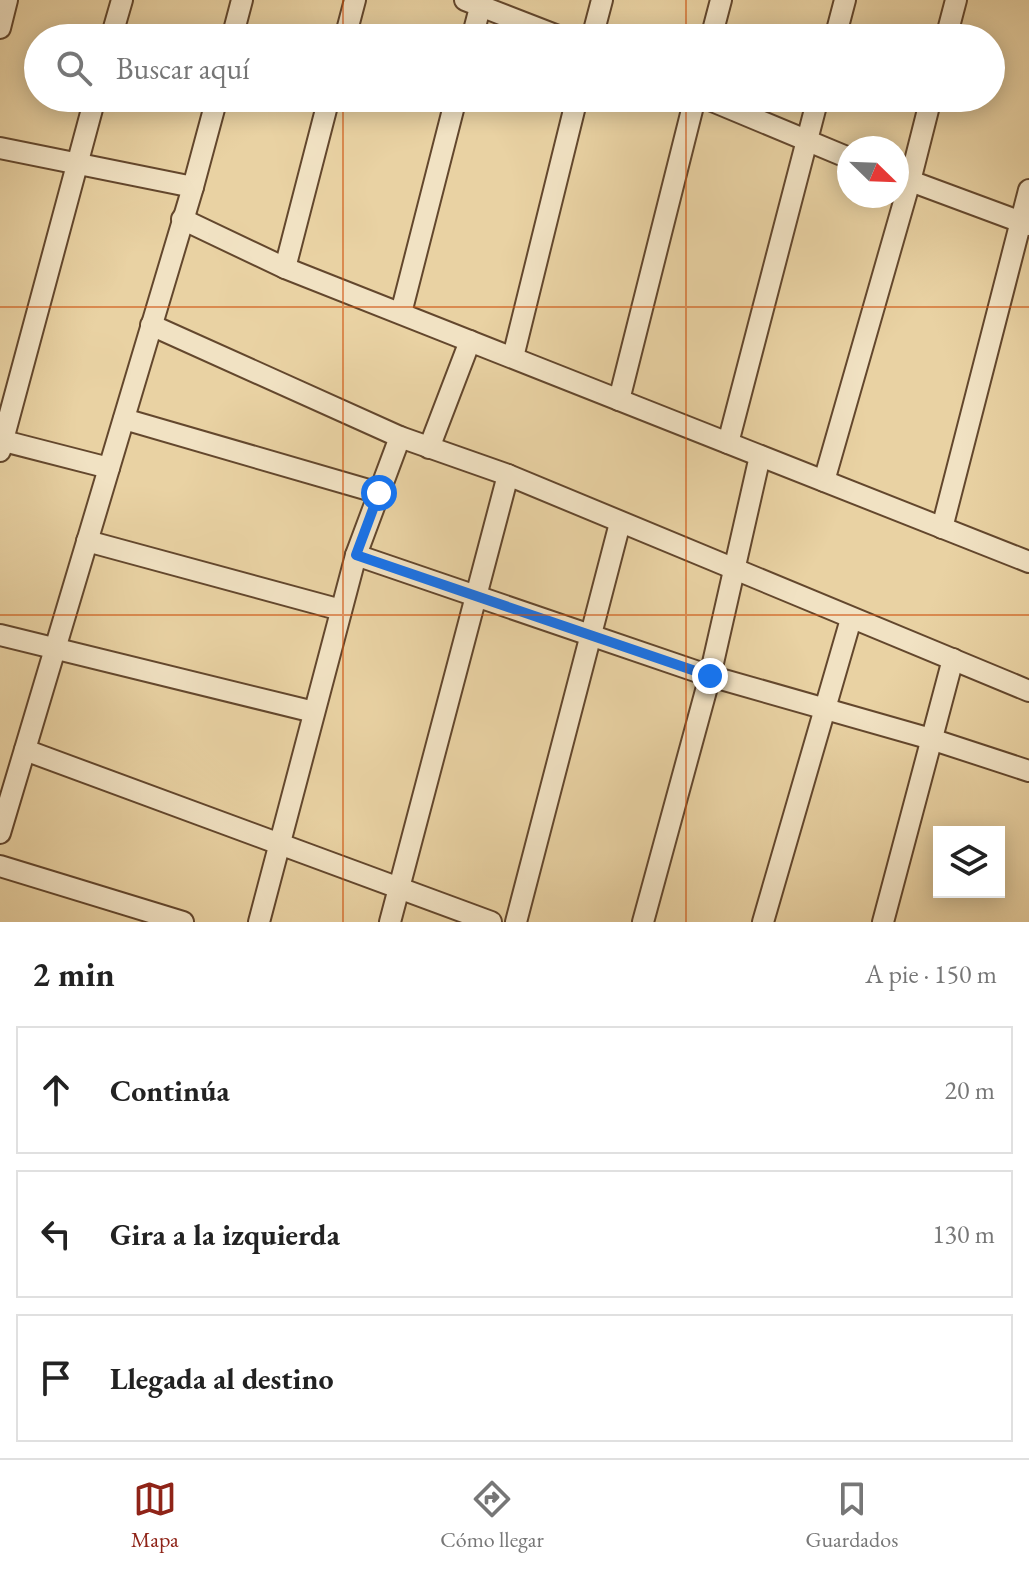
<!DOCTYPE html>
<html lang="es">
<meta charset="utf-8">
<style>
:root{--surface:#fff;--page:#f2f2f2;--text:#222;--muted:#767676;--line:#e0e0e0;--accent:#8f2418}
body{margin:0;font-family:"EB Garamond",serif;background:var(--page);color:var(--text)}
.controls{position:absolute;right:24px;bottom:24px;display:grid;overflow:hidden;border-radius:0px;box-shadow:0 4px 20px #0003}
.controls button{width:72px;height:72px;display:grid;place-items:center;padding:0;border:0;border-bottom:2px solid var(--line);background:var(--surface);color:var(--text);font:40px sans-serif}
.compass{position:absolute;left:837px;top:136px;width:72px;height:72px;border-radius:50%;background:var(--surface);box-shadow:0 4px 20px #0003;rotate:113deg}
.stop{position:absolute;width:24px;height:24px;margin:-18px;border:6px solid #1a73e8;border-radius:50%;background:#fff}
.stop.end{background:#1a73e8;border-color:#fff;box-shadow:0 2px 8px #0008}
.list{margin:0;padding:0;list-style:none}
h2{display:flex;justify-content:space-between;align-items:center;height:104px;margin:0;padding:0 32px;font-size:34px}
h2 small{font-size:26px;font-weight:400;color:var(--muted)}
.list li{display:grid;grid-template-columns:52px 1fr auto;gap:24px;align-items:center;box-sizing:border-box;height:128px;margin:0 16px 16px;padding:0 16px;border:2px solid var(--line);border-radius:0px}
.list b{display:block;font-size:30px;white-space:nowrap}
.list em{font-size:26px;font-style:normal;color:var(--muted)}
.icon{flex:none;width:44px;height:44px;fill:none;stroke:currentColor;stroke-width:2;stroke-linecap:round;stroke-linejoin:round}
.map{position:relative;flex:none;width:1029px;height:922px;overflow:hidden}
.search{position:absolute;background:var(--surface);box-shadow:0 4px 20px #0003;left:24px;right:24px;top:24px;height:88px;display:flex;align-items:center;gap:20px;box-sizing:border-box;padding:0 28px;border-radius:44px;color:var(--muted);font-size:30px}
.sheet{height:536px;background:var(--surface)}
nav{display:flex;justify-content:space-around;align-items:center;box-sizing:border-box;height:112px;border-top:2px solid var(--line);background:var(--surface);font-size:22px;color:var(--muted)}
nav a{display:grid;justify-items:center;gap:4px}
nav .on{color:var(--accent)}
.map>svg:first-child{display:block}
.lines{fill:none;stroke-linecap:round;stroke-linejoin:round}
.minor-casing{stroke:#63472d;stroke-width:24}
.minor{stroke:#f1e2c3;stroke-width:20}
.route{stroke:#1a73e8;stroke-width:10}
.grid{fill:none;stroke:#cd4f0b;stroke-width:2;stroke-opacity:0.55}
</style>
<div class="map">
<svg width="1029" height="922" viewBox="0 0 1029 922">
<rect width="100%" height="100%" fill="#e9d2a3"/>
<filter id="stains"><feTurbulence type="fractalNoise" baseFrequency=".0025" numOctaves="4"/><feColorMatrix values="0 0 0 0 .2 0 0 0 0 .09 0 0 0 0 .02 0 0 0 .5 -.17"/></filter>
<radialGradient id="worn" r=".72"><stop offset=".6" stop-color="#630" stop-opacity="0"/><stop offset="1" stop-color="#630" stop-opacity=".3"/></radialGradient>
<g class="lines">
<g class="minor-casing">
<g id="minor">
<path d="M 465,0 L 563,38"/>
<path d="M 0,28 L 7,0"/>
<path d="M 111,38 L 122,0"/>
<path d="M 232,38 L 242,0"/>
<path d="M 345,38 L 355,0"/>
<path d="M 472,38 L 482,0"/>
<path d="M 592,38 L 602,0"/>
<path d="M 711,38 L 721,0"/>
<path d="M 835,38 L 845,0"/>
<path d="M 946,38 L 956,0"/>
<path d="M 705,98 L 849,158"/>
<path d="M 0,148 L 193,187"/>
<path d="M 897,176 L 1029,225"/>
<path d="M 182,219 L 285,268 L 1029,562"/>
<path d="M 285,268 L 329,98"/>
<path d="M 401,313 L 456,98"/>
<path d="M 151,325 L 400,437 L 508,475 L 1029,691"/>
<path d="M 513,357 L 577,98"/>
<path d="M 619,400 L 695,98"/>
<path d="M 124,419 L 379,493"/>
<path d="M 0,440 L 109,468"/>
<path d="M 728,443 L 818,98"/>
<path d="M 429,448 L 470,341"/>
<path d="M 0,451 L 95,98"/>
<path d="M 824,481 L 910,181 L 931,98"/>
<path d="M 942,528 L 1029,190"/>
<path d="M 87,541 L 341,610"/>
<path d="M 356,555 L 710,676 L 931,739 L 1029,771"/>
<path d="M 0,635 L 314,712"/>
<path d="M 25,750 L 491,922"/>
<path d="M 0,833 L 193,187 L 217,98"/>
<path d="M 0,866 L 183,922"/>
<path d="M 259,922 L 356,555 L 400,437"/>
<path d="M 390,922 L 508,475"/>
<path d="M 516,922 L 620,523"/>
<path d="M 643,922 L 710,676 L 760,456"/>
<path d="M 763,922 L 851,619"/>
<path d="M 883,922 L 953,659"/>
</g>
</g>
<use href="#minor" class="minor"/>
</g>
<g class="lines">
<path class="route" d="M 379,493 L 356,555 L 710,676"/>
</g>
<path class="grid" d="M 343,0 L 343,38M 686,0 L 686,38M 343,98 L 343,922M 686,98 L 686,922M 0,307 L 1029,307M 0,615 L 1029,615"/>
<rect width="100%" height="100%" filter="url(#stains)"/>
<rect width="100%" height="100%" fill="url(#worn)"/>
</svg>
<div class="controls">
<button><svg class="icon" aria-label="layers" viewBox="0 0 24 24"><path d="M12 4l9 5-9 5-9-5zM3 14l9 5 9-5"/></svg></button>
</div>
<svg class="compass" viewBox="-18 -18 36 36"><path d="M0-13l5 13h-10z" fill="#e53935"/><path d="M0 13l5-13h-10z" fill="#767676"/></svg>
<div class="stop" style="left:379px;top:493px"></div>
<div class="stop end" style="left:710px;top:676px"></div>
<div class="search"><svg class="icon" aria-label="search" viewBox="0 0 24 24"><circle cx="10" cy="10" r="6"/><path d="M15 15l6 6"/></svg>Buscar aquí</div>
</div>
<section class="sheet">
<h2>2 min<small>A pie · 150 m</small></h2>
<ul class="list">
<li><svg class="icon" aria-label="ahead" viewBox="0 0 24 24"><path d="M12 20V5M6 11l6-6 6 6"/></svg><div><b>Continúa</b></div><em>20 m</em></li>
<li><svg class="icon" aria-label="left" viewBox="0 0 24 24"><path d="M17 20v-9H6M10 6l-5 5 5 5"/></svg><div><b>Gira a la izquierda</b></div><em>130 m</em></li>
<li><svg class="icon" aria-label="arrive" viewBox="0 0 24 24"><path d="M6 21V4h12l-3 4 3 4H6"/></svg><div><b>Llegada al destino</b></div></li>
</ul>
</section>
<nav>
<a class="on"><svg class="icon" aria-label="map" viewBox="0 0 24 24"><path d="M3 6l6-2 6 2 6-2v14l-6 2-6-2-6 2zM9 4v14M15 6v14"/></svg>Mapa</a>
<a><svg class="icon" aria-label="directions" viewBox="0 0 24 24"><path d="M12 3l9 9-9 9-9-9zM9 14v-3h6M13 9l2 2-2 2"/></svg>Cómo llegar</a>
<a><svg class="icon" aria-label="saved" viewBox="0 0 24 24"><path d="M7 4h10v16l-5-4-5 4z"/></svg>Guardados</a>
</nav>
